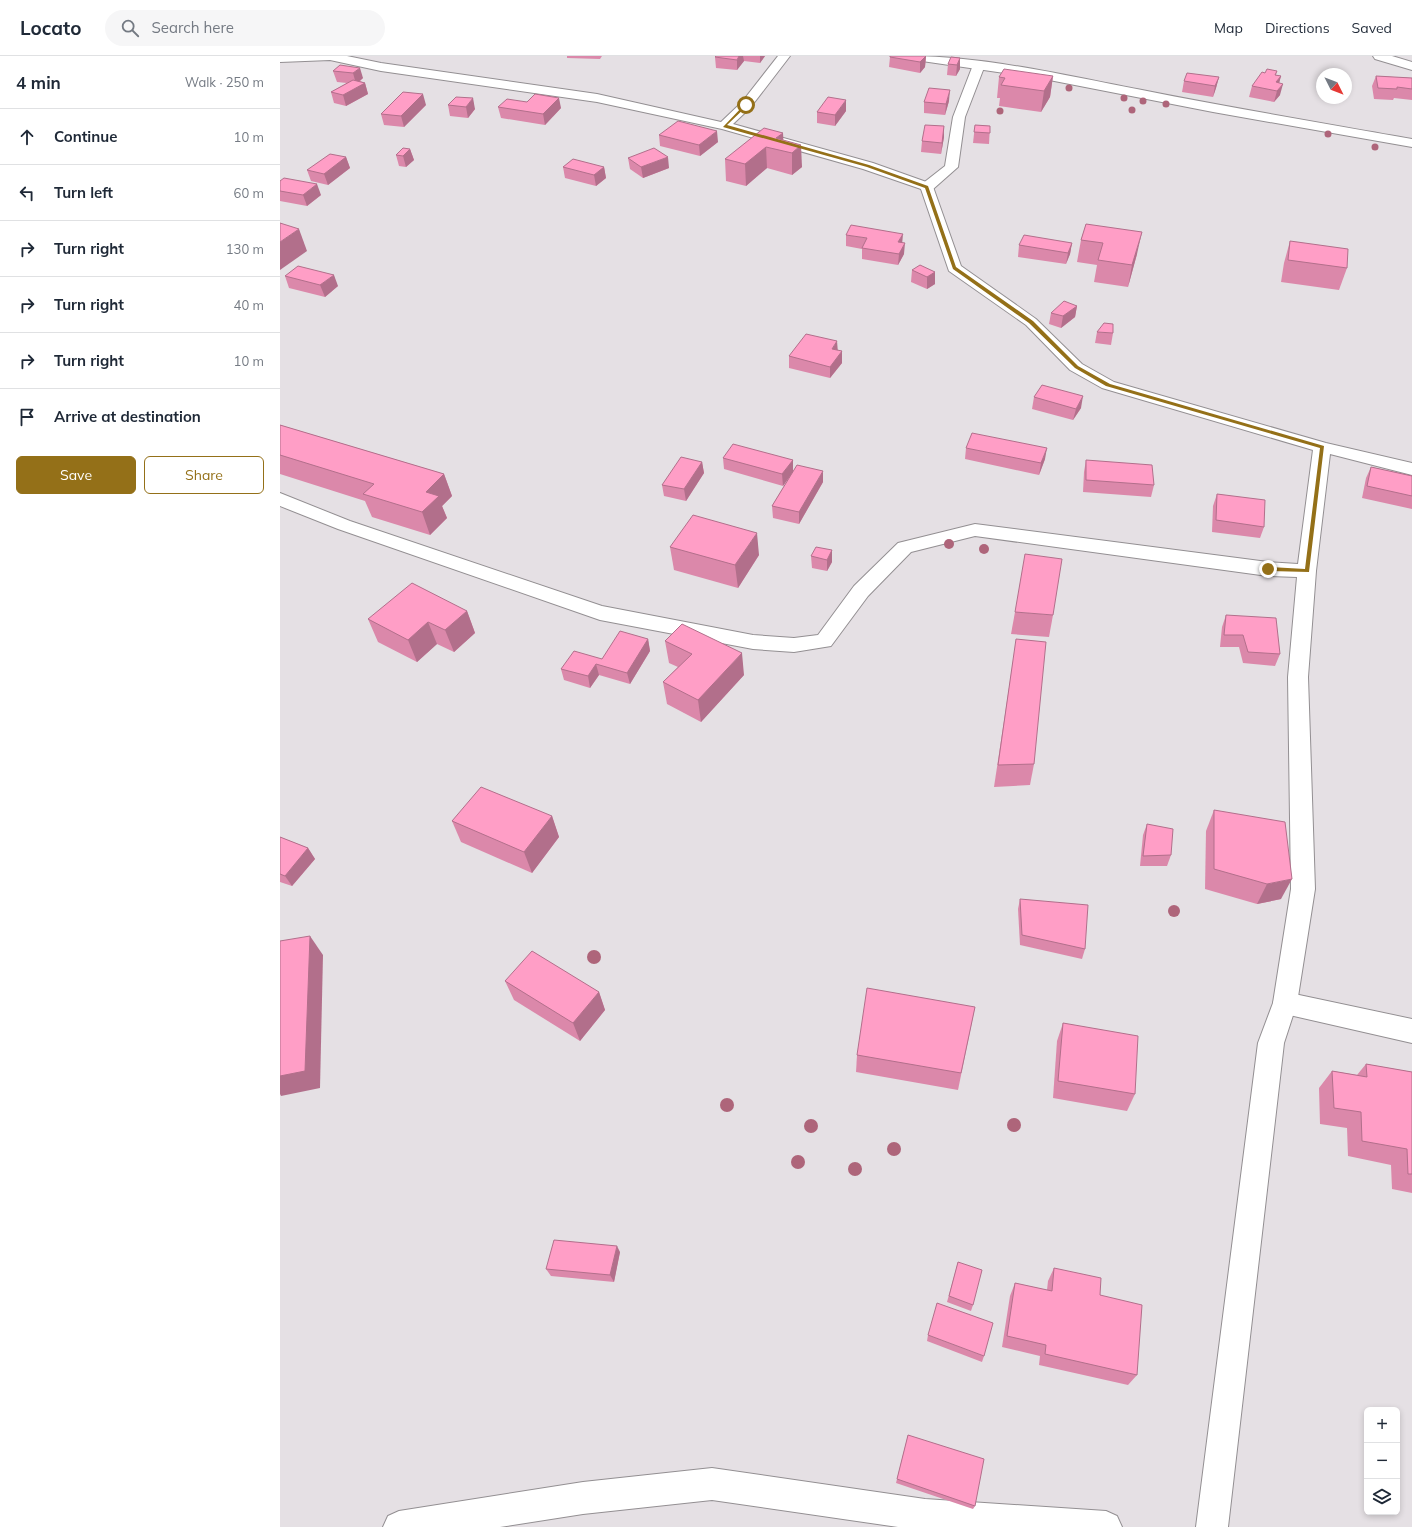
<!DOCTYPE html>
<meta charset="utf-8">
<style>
:root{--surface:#fff;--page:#f6f6f7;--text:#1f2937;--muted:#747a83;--line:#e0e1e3;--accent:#947018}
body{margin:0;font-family:Mulish,sans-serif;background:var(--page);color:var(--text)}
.controls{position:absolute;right:12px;bottom:12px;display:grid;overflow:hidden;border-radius:6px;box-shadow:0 2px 6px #0003}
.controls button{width:36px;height:36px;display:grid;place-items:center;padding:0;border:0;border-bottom:1px solid var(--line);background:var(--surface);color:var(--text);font:20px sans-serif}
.compass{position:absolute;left:1036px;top:12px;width:36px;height:36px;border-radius:50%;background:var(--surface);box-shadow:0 2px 6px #0003;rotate:132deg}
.stop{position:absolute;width:12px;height:12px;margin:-9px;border:3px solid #947018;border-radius:50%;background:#fff}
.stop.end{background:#947018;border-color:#fff;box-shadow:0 1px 4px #0008}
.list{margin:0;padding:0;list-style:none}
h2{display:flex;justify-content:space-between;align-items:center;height:52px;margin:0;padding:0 16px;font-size:17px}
h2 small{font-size:13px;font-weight:400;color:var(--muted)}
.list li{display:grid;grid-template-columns:26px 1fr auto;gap:12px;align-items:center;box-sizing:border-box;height:56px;padding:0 16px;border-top:1px solid var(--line)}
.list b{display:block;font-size:15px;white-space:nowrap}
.list em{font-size:13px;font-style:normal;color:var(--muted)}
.actions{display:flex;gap:8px;padding:12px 16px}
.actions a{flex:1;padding:9px 0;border:1px solid var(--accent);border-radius:6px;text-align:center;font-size:14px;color:var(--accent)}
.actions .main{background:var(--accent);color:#fff}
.icon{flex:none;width:22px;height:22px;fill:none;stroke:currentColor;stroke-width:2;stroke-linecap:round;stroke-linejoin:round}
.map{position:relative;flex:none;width:1132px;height:1471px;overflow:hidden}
header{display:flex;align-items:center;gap:24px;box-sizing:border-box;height:56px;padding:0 20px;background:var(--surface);border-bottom:1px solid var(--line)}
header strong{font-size:19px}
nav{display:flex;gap:22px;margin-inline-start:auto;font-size:14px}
.search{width:280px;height:36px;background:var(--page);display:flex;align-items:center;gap:10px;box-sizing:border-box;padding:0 14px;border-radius:22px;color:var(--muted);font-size:15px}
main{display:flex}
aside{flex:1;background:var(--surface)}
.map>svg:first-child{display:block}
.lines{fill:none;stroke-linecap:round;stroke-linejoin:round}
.lane-casing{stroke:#938f92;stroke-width:2}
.street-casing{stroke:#938f92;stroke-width:2}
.lane{fill:#fff;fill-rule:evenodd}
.street{fill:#fff;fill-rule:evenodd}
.tree{fill:#ae657a}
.wall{fill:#db88aa}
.shaded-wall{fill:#b26f8b}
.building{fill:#ff9ec6;stroke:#b26f8b}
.route{fill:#947018}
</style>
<header>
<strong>Locato</strong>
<div class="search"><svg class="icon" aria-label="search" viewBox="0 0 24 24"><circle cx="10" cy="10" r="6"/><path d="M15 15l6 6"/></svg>Search here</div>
<nav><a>Map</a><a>Directions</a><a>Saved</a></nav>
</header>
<main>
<aside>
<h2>4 min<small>Walk · 250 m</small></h2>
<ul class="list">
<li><svg class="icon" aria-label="ahead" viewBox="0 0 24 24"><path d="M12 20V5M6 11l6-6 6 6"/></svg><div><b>Continue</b></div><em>10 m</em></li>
<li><svg class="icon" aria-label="left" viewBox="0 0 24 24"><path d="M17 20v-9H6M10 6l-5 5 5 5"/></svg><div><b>Turn left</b></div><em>60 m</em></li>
<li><svg class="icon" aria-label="right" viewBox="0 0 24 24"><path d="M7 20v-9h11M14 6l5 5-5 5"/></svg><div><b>Turn right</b></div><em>130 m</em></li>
<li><svg class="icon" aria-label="right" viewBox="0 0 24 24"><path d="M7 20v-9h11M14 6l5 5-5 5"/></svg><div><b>Turn right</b></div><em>40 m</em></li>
<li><svg class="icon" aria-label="right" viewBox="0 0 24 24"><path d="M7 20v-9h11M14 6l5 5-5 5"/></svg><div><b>Turn right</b></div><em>10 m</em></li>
<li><svg class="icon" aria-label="arrive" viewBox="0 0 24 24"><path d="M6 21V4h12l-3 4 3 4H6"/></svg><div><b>Arrive at destination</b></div></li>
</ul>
<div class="actions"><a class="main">Save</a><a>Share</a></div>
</aside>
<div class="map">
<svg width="1132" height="1471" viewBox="0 0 1132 1471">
<rect width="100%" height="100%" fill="#e5e0e4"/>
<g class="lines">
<g class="lane-casing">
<g id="lane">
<path d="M 699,5 L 703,6 L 705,9 L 685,61 L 678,111 L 652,134 L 647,135 L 642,134 L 640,131 L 642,128 L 665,110 L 673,61 L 693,9 L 695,6 Z"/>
<path d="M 1005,936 L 1132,963 L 1132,987 L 1005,958 L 996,955 L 993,947 L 996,939 Z"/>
</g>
</g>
<g class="street-casing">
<g id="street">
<path d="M 0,0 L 67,0 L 101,7 L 317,38 L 441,66 L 462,46 L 498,0 L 510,0 L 470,52 L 453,68 L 593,107 L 652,128 L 681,210 L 756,263 L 802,308 L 834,326 L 1046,387 L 1132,407 L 1132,419 L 1050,398 L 1036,515 L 1028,621 L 1035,833 L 1017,947 L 1004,987 L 948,1471 L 916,1471 L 978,987 L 993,947 L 1011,833 L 1008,621 L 1017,521 L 988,520 L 695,480 L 631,496 L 588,540 L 551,590 L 514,596 L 473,593 L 320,564 L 58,473 L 0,450 L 0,437 L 70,465 L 322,550 L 473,579 L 514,582 L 538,579 L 574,530 L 618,487 L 695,468 L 988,506 L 1018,508 L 1033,394 L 822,332 L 790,314 L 746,269 L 669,215 L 641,133 L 583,113 L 442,73 L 317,46 L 101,15 L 50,4 L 0,6 Z"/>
<path d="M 629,0 C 705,0 787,20 862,34 C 952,52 1042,67 1132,83 L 1132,91 L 933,56 L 759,22 L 635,4 L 631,3 Z"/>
<path d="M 1093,0 L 1112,0 L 1132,6 L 1132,14 L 1095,3 Z"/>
<path d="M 432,1412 L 645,1443 L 826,1455 L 837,1460 L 842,1471 L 618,1471 L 432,1444 L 303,1458 L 220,1471 L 103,1471 L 108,1460 L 119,1455 L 303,1426 Z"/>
</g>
</g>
<use href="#lane" class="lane"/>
<use href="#street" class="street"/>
</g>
<g class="tree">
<circle cx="789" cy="32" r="3.5"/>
<circle cx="844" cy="42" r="3.5"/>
<circle cx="863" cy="45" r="3.5"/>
<circle cx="886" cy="48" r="3.5"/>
<circle cx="852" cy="54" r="3.5"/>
<circle cx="720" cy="55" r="3.5"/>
<circle cx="1048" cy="78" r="3.5"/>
<circle cx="1095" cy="91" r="3.5"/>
<circle cx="669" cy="488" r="5"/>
<circle cx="704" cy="493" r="5"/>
<circle cx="894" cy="855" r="6"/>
<circle cx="314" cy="901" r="7"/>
<circle cx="447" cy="1049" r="7"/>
<circle cx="734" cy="1069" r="7"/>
<circle cx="531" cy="1070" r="7"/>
<circle cx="614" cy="1093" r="7"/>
<circle cx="518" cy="1106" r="7"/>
<circle cx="575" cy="1113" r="7"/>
</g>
<g class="wall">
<path d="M 287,0 L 322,0 L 320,3 L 287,2 Z"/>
<path d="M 436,0 L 485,0 L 480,7 L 464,5 L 457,14 L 436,12 L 435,1 Z"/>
<path d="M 646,0 L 645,11 L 640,17 L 609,11 L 610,1 Z"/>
<path d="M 680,2 L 680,13 L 676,20 L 667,19 L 668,8 Z"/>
<path d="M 60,9 L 83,22 L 80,25 L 85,27 L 88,38 L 66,50 L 54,47 L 51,36 L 67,27 L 57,26 L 53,15 Z"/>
<path d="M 997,15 L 996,19 L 1001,20 L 999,27 L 1000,39 L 994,46 L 969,41 L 972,30 L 985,17 Z"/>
<path d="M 773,20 L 770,41 L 761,56 L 719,50 L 720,42 L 717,42 L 719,21 Z"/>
<path d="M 1096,20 L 1132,22 L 1132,44 L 1114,42 L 1113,44 L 1094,43 L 1092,30 Z"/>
<path d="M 939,21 L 936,32 L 933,41 L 902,36 L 904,25 Z"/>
<path d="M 176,41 L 195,53 L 188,62 L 170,60 L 168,49 Z"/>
<path d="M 669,45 L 665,59 L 644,57 L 644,46 Z"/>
<path d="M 146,49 L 124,71 L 104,69 L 101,58 Z"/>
<path d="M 218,51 L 281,52 L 265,69 L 221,62 Z"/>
<path d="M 566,55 L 555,70 L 537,67 L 537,56 Z"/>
<path d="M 695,69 L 710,70 L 709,88 L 693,87 Z"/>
<path d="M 664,70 L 664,81 L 661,98 L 641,96 L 642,85 Z"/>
<path d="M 379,79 L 438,86 L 420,100 L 380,90 Z"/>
<path d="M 503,84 L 522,111 L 512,119 L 487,112 L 466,130 L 446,125 L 445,103 Z"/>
<path d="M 130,93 L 134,104 L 126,111 L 119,110 L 116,99 Z"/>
<path d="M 66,101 L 70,112 L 48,129 L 31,125 L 27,114 Z"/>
<path d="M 348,102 L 389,112 L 363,122 L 350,113 Z"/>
<path d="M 283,111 L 324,111 L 326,122 L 316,130 L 285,122 Z"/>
<path d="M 0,125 L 41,139 L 27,150 L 0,145 Z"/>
<path d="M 806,168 L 857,198 L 848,231 L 814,226 L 817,209 L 797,206 L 801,184 Z"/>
<path d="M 566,179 L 622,187 L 624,198 L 618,209 L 582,203 L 582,193 L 566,190 Z"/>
<path d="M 1010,185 L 1067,212 L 1059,234 L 1001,226 L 1004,207 Z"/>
<path d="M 792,187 L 790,198 L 786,208 L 738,201 L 739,189 Z"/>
<path d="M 632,214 L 655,216 L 655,228 L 647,233 L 631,226 Z"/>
<path d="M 5,220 L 58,230 L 45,241 L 9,232 Z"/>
<path d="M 797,250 L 795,261 L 781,272 L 769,268 L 771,257 Z"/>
<path d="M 817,276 L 833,277 L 831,289 L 815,287 Z"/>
<path d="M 557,294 L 562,307 L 550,322 L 509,312 L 509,300 Z"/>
<path d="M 754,341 L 801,352 L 793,364 L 752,353 Z"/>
<path d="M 0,369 L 164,418 L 172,440 L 162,450 L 167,462 L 150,479 L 92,461 L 85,445 L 0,418 Z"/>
<path d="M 686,392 L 765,403 L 759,419 L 685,403 Z"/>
<path d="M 443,402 L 513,404 L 513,416 L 543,426 L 519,468 L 493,462 L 492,450 L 512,417 L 503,430 L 444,413 Z"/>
<path d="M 806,404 L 874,429 L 871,441 L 803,436 L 804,416 Z"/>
<path d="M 422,406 L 424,417 L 406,445 L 384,440 L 382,429 Z"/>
<path d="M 1091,411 L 1132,420 L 1132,453 L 1082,442 L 1086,422 Z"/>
<path d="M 937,438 L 984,471 L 980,482 L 932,476 L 933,450 Z"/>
<path d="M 390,491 L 479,499 L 458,532 L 394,514 Z"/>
<path d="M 552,494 L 552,506 L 547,515 L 532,512 L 531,500 Z"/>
<path d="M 187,555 L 195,577 L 174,596 L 157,588 L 137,606 L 98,586 L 88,563 Z"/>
<path d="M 735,556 L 773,559 L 769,581 L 731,578 Z"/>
<path d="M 946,559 L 1000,598 L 995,610 L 963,607 L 959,591 L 940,591 L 942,571 Z"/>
<path d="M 368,583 L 370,595 L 350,628 L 319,619 L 310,632 L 284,624 L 281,613 L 322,603 Z"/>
<path d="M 385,585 L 464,619 L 421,666 L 387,648 L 383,626 L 398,611 L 389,607 Z"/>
<path d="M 733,605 L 754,708 L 750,729 L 714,731 Z"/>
<path d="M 934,754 L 1001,843 L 977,848 L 925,833 L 926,775 Z"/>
<path d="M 272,760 L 279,781 L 252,817 L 181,786 L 172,765 Z"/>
<path d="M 867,768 L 891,799 L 887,810 L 860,810 L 863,779 Z"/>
<path d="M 0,781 L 28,792 L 35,803 L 12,830 L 0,826 Z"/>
<path d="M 740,843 L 805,893 L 802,903 L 740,889 L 738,853 Z"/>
<path d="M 225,925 L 319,936 L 325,954 L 300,985 L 234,944 Z"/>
<path d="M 695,951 L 678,1034 L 576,1016 L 577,999 Z"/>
<path d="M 783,967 L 855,1038 L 847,1055 L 773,1042 L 777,985 Z"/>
<path d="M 1086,1008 L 1132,1016 L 1132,1137 L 1112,1133 L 1111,1109 L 1068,1100 L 1067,1072 L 1040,1068 L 1039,1032 L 1052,1015 L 1077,1019 Z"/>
<path d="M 340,1196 L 334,1226 L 271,1220 L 266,1213 Z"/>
<path d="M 678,1206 L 693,1249 L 691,1255 L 667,1246 Z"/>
<path d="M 774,1212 L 820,1239 L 857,1319 L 848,1329 L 759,1309 L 760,1300 L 722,1291 L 730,1240 L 735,1227 L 767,1234 L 768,1225 Z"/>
<path d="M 648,1279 L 704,1300 L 702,1306 L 647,1285 Z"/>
<path d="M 628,1379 L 695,1450 L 693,1453 L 616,1427 Z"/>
</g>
<g class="shaded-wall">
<path d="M 459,0 L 463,0 L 464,5 L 457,14 L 457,4 Z"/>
<path d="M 480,0 L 485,0 L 480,7 Z"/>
<path d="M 646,0 L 645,11 L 640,17 L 640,6 Z"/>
<path d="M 680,2 L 680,13 L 676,20 L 677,9 Z"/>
<path d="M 80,12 L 83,22 L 76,28 L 73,17 Z"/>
<path d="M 773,20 L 770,41 L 761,56 L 764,35 Z"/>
<path d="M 1001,20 L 998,31 L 996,26 Z"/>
<path d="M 939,21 L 936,32 L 933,41 L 935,30 Z"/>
<path d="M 85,27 L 88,38 L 66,50 L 63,39 Z"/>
<path d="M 1003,28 L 1000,39 L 994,46 L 997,35 Z"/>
<path d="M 670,34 L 669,45 L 665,59 L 666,48 Z"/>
<path d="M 143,38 L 146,49 L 124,71 L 121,60 Z"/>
<path d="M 193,42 L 195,53 L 188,62 L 186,51 Z"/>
<path d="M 279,42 L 281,52 L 265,69 L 263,58 Z"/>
<path d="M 566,44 L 566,55 L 555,70 L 555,59 Z"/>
<path d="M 664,70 L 664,81 L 661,98 L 662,87 Z"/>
<path d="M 437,75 L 438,86 L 420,100 L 419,89 Z"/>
<path d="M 503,77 L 504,95 L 496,82 Z"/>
<path d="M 521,89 L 522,111 L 512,119 L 512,97 Z"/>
<path d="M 486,91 L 487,112 L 466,130 L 465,108 Z"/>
<path d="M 130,93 L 134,104 L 126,111 L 123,100 Z"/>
<path d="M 66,101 L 70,112 L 48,129 L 44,118 Z"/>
<path d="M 388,101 L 389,112 L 363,122 L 361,111 Z"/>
<path d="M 324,111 L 326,122 L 316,130 L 314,119 Z"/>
<path d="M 37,128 L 41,139 L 27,150 L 23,139 Z"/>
<path d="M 19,173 L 27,195 L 0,214 L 0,186 Z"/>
<path d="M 862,176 L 857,198 L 848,231 L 852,209 Z"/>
<path d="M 623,178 L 622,189 L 618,186 Z"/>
<path d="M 625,187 L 624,198 L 618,209 L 619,198 Z"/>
<path d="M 792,187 L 790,198 L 786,208 L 788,197 Z"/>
<path d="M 655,216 L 655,228 L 647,233 L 647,221 Z"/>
<path d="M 54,219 L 58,230 L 45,241 L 40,229 Z"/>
<path d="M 797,250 L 795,261 L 781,272 L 783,260 Z"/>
<path d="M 557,285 L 558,297 L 552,293 Z"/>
<path d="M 562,295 L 562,307 L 550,322 L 550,311 Z"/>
<path d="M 803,340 L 801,352 L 793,364 L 796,353 Z"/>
<path d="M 767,392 L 765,403 L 759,419 L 761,407 Z"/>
<path d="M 513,404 L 513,416 L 503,430 L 502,418 Z"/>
<path d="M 422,406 L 424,417 L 406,445 L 404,433 Z"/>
<path d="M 543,415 L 543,426 L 519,468 L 519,456 Z"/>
<path d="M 164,418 L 172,440 L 162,450 L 167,462 L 150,479 L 142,456 L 146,436 Z"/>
<path d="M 477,477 L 479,499 L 458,532 L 455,509 Z"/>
<path d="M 552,494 L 552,506 L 547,515 L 547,504 Z"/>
<path d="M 187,555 L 195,577 L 174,596 L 165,574 Z"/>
<path d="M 148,566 L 157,588 L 137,606 L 128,584 Z"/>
<path d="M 368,583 L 370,595 L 350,628 L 347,617 Z"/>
<path d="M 462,597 L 464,619 L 421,666 L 418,644 Z"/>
<path d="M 316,608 L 319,619 L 310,632 L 308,620 Z"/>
<path d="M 272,760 L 279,781 L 252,817 L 244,796 Z"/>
<path d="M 28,792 L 35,803 L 12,830 L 5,820 Z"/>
<path d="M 1012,823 L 1001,843 L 977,848 L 987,828 Z"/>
<path d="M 30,880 L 43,899 L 40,1032 L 1,1040 L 0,1038 L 0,1020 Z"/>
<path d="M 319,936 L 325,954 L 300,985 L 293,967 Z"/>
<path d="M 337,1190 L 340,1196 L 334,1226 L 330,1219 Z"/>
</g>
<g class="building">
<path d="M 436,0 L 459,0 L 457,4 L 435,1 Z"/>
<path d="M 610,0 L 646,0 L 640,6 L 610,1 Z"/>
<path d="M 671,1 L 680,2 L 677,9 L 668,8 Z"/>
<path d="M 60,9 L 80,12 L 73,17 L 53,15 Z"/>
<path d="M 724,13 L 773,20 L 764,35 L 721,29 L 725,22 L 719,21 Z"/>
<path d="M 987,13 L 997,15 L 995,19 L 1001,20 L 996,26 L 1003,28 L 997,35 L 972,30 L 982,16 L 985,17 Z"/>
<path d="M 907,17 L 939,21 L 935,30 L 904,25 Z"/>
<path d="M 1096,20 L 1132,22 L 1132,33 L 1117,31 L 1117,33 L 1098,32 Z"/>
<path d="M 73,24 L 85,27 L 63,39 L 51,36 Z"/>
<path d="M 649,32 L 670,34 L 666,48 L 644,46 Z"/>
<path d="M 123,36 L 143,38 L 121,60 L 101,58 Z"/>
<path d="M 255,38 L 279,42 L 263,58 L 218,51 L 227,43 L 247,46 Z"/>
<path d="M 176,41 L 193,42 L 186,51 L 168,49 Z"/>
<path d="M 548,41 L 566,44 L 555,59 L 537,56 Z"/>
<path d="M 398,65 L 437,75 L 419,89 L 379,79 Z"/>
<path d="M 645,69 L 664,70 L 662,87 L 642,85 Z"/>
<path d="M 695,69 L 710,70 L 710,77 L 694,76 Z"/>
<path d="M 484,72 L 503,77 L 496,82 L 521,89 L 512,97 L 486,91 L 465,108 L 445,103 Z"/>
<path d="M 123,92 L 130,93 L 123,100 L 116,99 Z"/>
<path d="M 374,92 L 388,101 L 361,111 L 348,102 Z"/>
<path d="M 50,98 L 66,101 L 44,118 L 27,114 Z"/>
<path d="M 293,103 L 324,111 L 314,119 L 283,111 Z"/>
<path d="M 4,122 L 37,128 L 23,139 L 0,135 L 0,125 Z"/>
<path d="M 0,167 L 19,173 L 0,186 Z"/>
<path d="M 806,168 L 862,176 L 852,209 L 818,204 L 823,187 L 801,184 Z"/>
<path d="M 571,169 L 623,178 L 618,186 L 625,187 L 619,198 L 582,192 L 587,182 L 566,179 Z"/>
<path d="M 744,179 L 792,187 L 788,197 L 739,189 Z"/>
<path d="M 1010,185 L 1068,193 L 1067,212 L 1008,204 Z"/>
<path d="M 640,209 L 655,216 L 647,221 L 632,214 Z"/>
<path d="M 18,210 L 54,219 L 40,229 L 5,220 Z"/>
<path d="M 784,245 L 797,250 L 783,260 L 771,257 Z"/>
<path d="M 824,267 L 833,268 L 833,277 L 817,276 Z"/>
<path d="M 526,278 L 557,285 L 552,293 L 562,295 L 550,311 L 509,300 Z"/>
<path d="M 762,329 L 803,340 L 796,353 L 754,341 Z"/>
<path d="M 0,369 L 164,418 L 146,436 L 159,440 L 142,456 L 83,438 L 94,428 L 0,399 Z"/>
<path d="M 692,377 L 767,392 L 761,407 L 686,392 Z"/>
<path d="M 453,388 L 513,404 L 502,418 L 443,402 Z"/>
<path d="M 401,401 L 422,406 L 404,433 L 382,429 Z"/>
<path d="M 806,404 L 872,409 L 874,429 L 806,424 Z"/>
<path d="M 517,409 L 543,415 L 519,456 L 492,450 Z"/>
<path d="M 1091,411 L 1132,420 L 1132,440 L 1087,430 Z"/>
<path d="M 937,438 L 985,444 L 984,471 L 936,464 Z"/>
<path d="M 413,459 L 477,477 L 455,509 L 390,491 Z"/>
<path d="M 536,491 L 552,494 L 547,504 L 531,500 Z"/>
<path d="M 745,498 L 782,503 L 773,559 L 735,556 Z"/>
<path d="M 132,527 L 187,555 L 165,574 L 148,566 L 128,584 L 88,563 Z"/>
<path d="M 946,559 L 996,562 L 1000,598 L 968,596 L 963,579 L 944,579 Z"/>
<path d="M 402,568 L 462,597 L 418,644 L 383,626 L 412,598 L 385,585 Z"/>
<path d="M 340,575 L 368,583 L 347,617 L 316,608 L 308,620 L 281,613 L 294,595 L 322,603 Z"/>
<path d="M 736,583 L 766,586 L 754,708 L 718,709 Z"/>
<path d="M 201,731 L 272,760 L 244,796 L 172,765 Z"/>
<path d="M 934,754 L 1005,766 L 1012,823 L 987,828 L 934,813 Z"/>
<path d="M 867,768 L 893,773 L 891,799 L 863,800 Z"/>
<path d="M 0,781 L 28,792 L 5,820 L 0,818 Z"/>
<path d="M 740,843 L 808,849 L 805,893 L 742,879 Z"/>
<path d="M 30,880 L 25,1015 L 0,1020 L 0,885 Z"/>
<path d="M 252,895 L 319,936 L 293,967 L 225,925 Z"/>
<path d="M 587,932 L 695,951 L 681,1017 L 577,999 Z"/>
<path d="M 783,967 L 858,980 L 855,1038 L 778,1025 Z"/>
<path d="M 1086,1008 L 1132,1016 L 1132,1118 L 1128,1118 L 1127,1093 L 1082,1085 L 1081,1056 L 1054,1052 L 1052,1015 L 1087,1021 Z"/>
<path d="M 274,1184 L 337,1190 L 330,1219 L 266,1213 Z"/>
<path d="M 678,1206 L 702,1214 L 693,1249 L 669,1240 Z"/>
<path d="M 774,1212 L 821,1222 L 820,1239 L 862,1249 L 857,1319 L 765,1298 L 766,1289 L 727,1280 L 735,1227 L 772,1235 Z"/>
<path d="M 657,1247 L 713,1267 L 704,1300 L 648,1279 Z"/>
<path d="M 628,1379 L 704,1403 L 695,1450 L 617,1423 Z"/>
</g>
<path class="route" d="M 464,49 L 468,49 L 447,69 L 589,109 L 648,130 L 676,211 L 753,265 L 798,310 L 830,328 L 1044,390 L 1029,516 L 988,515 L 985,513 L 988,511 L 1025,513 L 1040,392 L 826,330 L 795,312 L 749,267 L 673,213 L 645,132 L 587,111 L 443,71 Z"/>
</svg>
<div class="controls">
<button>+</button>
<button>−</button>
<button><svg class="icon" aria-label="layers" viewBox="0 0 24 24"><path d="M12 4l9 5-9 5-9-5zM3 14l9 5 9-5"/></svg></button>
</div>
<svg class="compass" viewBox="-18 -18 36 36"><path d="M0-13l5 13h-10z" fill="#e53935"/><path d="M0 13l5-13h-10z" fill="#747a83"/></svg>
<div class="stop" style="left:466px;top:49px"></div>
<div class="stop end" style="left:988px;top:513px"></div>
</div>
</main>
